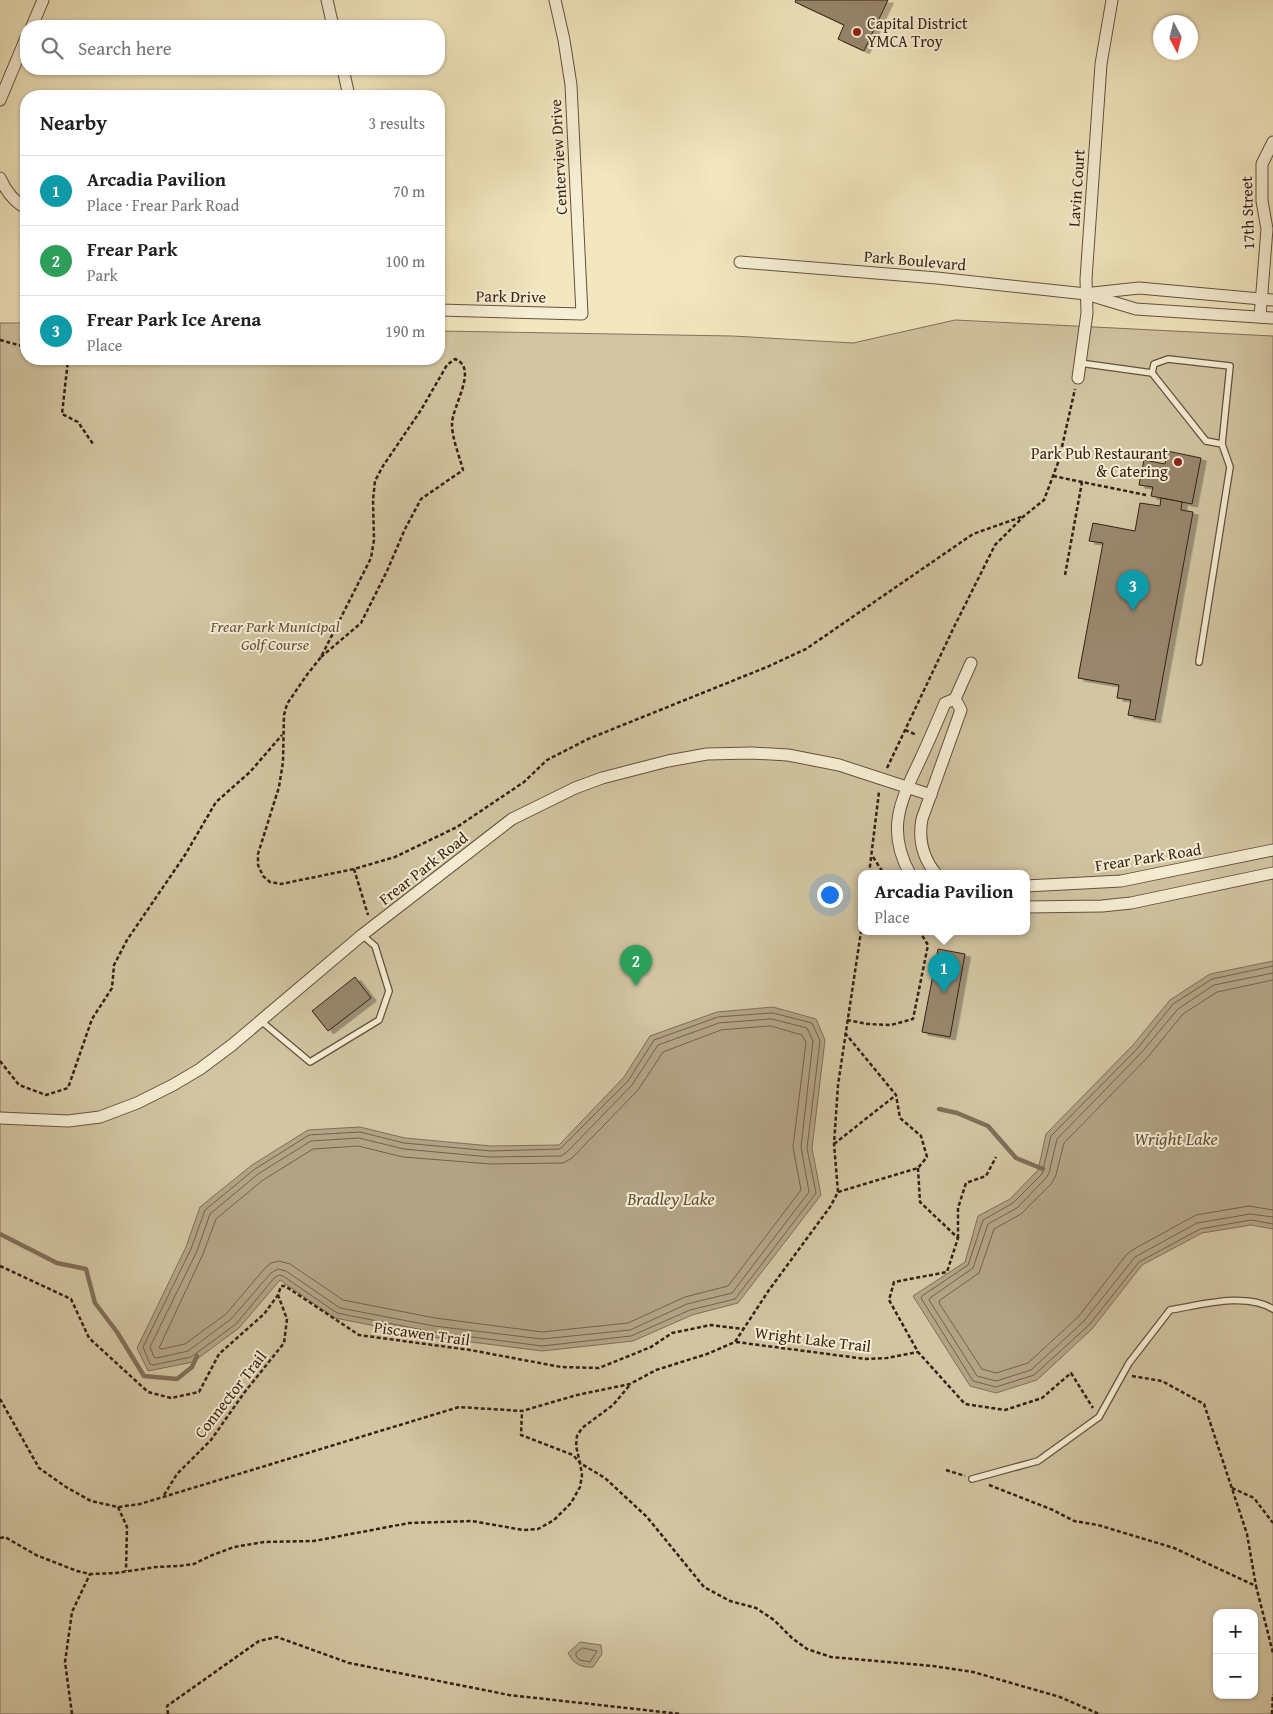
<!DOCTYPE html>
<meta charset="utf-8">
<style>
:root{--surface:#fff;--page:#f2f2f2;--text:#202124;--muted:#757577;--line:#e0e0e0;--accent:#0f766e}
body{margin:0;font-family:"Gentium Book Plus",serif;background:var(--page);color:var(--text)}
.controls{position:absolute;right:15px;bottom:15px;display:grid;overflow:hidden;border-radius:10px;box-shadow:0 1px 4px #0004}
.controls button{width:45px;height:45px;display:grid;place-items:center;padding:0;border:0;border-bottom:1px solid var(--line);background:var(--surface);color:var(--text);font:25px sans-serif}
.compass{position:absolute;left:1153px;top:15px;width:45px;height:45px;border-radius:50%;background:var(--surface);box-shadow:0 1px 4px #0004;rotate:173deg}
.you{position:absolute;left:829px;top:894px;width:18px;height:18px;margin:-12px;border:4px solid #fff;border-radius:50%;background:#1a73e8;box-shadow:0 0 0 8px #1a73e833}
.badge{display:grid;place-items:center;width:32px;height:32px;border-radius:50%;background:var(--accent);color:#fff;font-size:16px;font-weight:700}
.pin{position:absolute;translate:-50% -41px;filter:drop-shadow(0 1px 2px #0008)}
.pin::after{content:'';position:absolute;top:26px;width:18px;height:15px;background:inherit;clip-path:polygon(0 0,100% 0,50% 100%)}
.popup{position:absolute;left:858px;top:870px;width:172px;height:65px;box-sizing:border-box;display:grid;place-content:center;border-radius:10px;background:var(--surface);filter:drop-shadow(0 1px 4px #0005);font-size:16px;white-space:nowrap;color:var(--muted)}
.popup b{font-size:19px;color:var(--text)}
.popup::after{content:'';position:absolute;left:50%;top:100%;margin-left:-10px;border:10px solid transparent;border-top-color:var(--surface)}
.list{margin:0;padding:0;list-style:none}
h2{display:flex;justify-content:space-between;align-items:center;height:65px;margin:0;padding:0 20px;font-size:21px}
h2 small{font-size:16px;font-weight:400;color:var(--muted)}
.list li{display:grid;grid-template-columns:32px 1fr auto;gap:15px;align-items:center;box-sizing:border-box;height:70px;padding:0 20px;border-top:1px solid var(--line)}
.list b{display:block;font-size:19px;white-space:nowrap}
.list p{margin:0;font-size:16px;white-space:nowrap;color:var(--muted)}
.list em{font-size:16px;font-style:normal;color:var(--muted)}
.icon{flex:none;width:28px;height:28px;fill:none;stroke:currentColor;stroke-width:2;stroke-linecap:round;stroke-linejoin:round}
.map{position:relative;flex:none;width:1273px;height:1714px;overflow:hidden}
.search{position:absolute;background:var(--surface);box-shadow:0 1px 4px #0004;left:20px;top:20px;width:425px;height:55px;display:flex;align-items:center;gap:12px;box-sizing:border-box;padding:0 18px;border-radius:20px;color:var(--muted);font-size:19px}
.panel{position:absolute;background:var(--surface);box-shadow:0 1px 4px #0004;left:20px;top:90px;width:425px;height:275px;border-radius:20px}
.map>svg:first-child{display:block}
.green{fill:#d2c5a2;stroke:#84725c;fill-rule:evenodd}
.water{fill:#b2a385;stroke:#806e58}
.lines{fill:none;stroke-linecap:round;stroke-linejoin:round}
.shore{stroke:#74614d;stroke-width:1}
.stream{stroke:#806e58;stroke-width:4.5}
.building{fill:#98876d;stroke:#361f15;filter:url(#shadow)}
.lane-casing{stroke:#655140;stroke-width:8}
.street-casing{stroke:#655140;stroke-width:13}
.path{stroke:#361f15;stroke-width:2.5;stroke-dasharray:4 2.5;stroke-linecap:butt}
.lane{stroke:#f7efd5;stroke-width:5.5}
.street{stroke:#f7efd5;stroke-width:11}
.poi-dot{fill:#8f2418;stroke:#f7efd5;stroke-width:2}
.labels{text-anchor:middle;stroke-width:4;stroke-linejoin:round;paint-order:stroke}
.poi-label{font-size:16px;fill:#361f15;stroke:#f7efd5;text-anchor:start}
.street-label{font-size:16px;fill:#361f15;stroke:#f7efd5}
.park-label{font-size:16px;font-style:italic;fill:#65513f;stroke:#f7efd5}
.water-label{font-size:18px;font-style:italic;fill:#614d3c;stroke:#f7efd5}
</style>
<div class="map">
<svg width="1273" height="1714" viewBox="0 0 1273 1714">
<defs>
<filter id="shadow"><feDropShadow dx="5.5" dy="3" stdDeviation="0" flood-color="#0004"/></filter>
</defs>
<rect width="100%" height="100%" fill="#f2e7bf"/>
<filter id="stains"><feTurbulence type="fractalNoise" baseFrequency=".004" numOctaves="4"/><feColorMatrix values="0 0 0 0 .2 0 0 0 0 .09 0 0 0 0 .02 0 0 0 .5 -.17"/></filter>
<radialGradient id="worn" r=".72"><stop offset=".6" stop-color="#630" stop-opacity="0"/><stop offset="1" stop-color="#630" stop-opacity=".3"/></radialGradient>
<path class="green" d="M 955,320 L 1273,336 L 1273,1714 L 0,1714 L 0,323 L 26,323 L 26,359 L 439,359 L 439,331 L 733,336 L 853,343 ZM 862,874 L 1026,874 L 1026,932 L 862,932 ZM 1217,1613 L 1254,1613 L 1254,1695 L 1217,1695 Z"/>
<g class="water">
<path d="M 1273,961 L 1273,1229 L 1251,1225 L 1202,1233 L 1142,1265 L 1092,1329 L 1037,1380 L 996,1393 L 970,1386 L 913,1296 L 965,1262 L 978,1216 L 1010,1199 L 1038,1170 L 1046,1134 L 1133,1045 L 1170,1000 L 1210,974 Z"/>
<path d="M 773,1007 L 816,1019 L 825,1040 L 812,1148 L 821,1195 L 738,1303 L 692,1315 L 633,1341 L 542,1351 L 432,1337 L 335,1318 L 280,1280 L 239,1328 L 193,1362 L 148,1371 L 137,1348 L 186,1247 L 200,1207 L 252,1165 L 308,1130 L 360,1127 L 405,1138 L 491,1146 L 559,1145 L 624,1077 L 650,1036 L 717,1012 Z"/>
<path d="M 580,1642 L 601,1645 L 602,1654 L 593,1667 C 582,1668 573,1664 568,1653 Z"/>
</g>
<g class="lines">
<g class="shore">
<path d="M 1273,966 L 1212,979 L 1173,1004 L 1137,1049 L 1051,1136 L 1042,1174 L 1013,1203 L 983,1220 L 968,1265 L 922,1296 L 921,1298 L 973,1381 L 996,1387 L 1034,1375 L 1089,1325 L 1139,1262 L 1200,1229 L 1251,1220 L 1273,1224"/>
<path d="M 1273,973 L 1214,985 L 1178,1009 L 1141,1053 L 1057,1139 L 1049,1173 L 1046,1178 L 1017,1208 L 988,1224 L 973,1268 L 930,1298 L 929,1300 L 977,1376 L 996,1381 L 1031,1370 L 1084,1321 L 1135,1257 L 1197,1223 L 1250,1214 L 1273,1217"/>
<path d="M 1273,980 L 1217,992 L 1183,1014 L 1147,1058 L 1064,1143 L 1056,1175 L 1052,1183 L 1021,1214 L 994,1229 L 979,1273 L 940,1300 L 939,1303 L 982,1369 L 996,1373 L 1028,1363 L 1079,1316 L 1127,1254 L 1134,1249 L 1196,1215 L 1249,1206 L 1273,1210"/>
<path d="M 773,1013 L 812,1023 L 820,1041 L 807,1148 L 816,1193 L 735,1299 L 690,1310 L 631,1336 L 542,1346 L 433,1332 L 337,1313 L 283,1276 L 279,1275 L 275,1277 L 236,1324 L 191,1357 L 153,1365 L 150,1364 L 143,1347 L 191,1249 L 205,1210 L 255,1169 L 309,1135 L 360,1132 L 404,1143 L 491,1151 L 560,1149 L 628,1081 L 654,1040 L 718,1017 Z"/>
<path d="M 772,1019 L 807,1028 L 813,1041 L 801,1147 L 809,1192 L 732,1293 L 687,1304 L 630,1330 L 542,1339 L 434,1326 L 340,1308 L 286,1271 L 278,1269 L 271,1273 L 231,1319 L 188,1351 L 157,1358 L 154,1357 L 150,1347 L 197,1251 L 210,1214 L 258,1174 L 311,1141 L 359,1138 L 404,1149 L 490,1157 L 561,1156 L 567,1152 L 632,1085 L 658,1045 L 719,1023 Z"/>
<path d="M 771,1026 L 802,1035 L 806,1042 L 793,1147 L 801,1190 L 728,1286 L 685,1297 L 628,1323 L 542,1332 L 435,1318 L 343,1300 L 290,1264 L 279,1261 L 271,1263 L 265,1268 L 226,1314 L 185,1344 L 162,1349 L 159,1348 L 203,1254 L 216,1219 L 263,1180 L 313,1149 L 358,1146 L 403,1157 L 491,1164 L 563,1163 L 572,1158 L 638,1090 L 663,1052 L 721,1030 Z"/>
<path d="M 583,1648 L 597,1651 L 590,1662 L 580,1660 L 576,1656 L 576,1653 Z"/>
</g>
<g class="stream">
<path d="M 939,1109 L 957,1113 L 988,1126 L 1016,1158 L 1043,1169"/>
<path d="M 0,1234 L 57,1263 L 86,1269 L 95,1303 L 117,1332 L 144,1376 L 177,1379 L 192,1367 L 197,1356"/>
</g>
</g>
<g class="building">
<path d="M 796,0 L 888,0 L 864,51 L 838,39 L 844,25 L 795,2 Z"/>
<path d="M 1167,451 L 1201,458 L 1192,504 L 1151,496 L 1153,487 L 1139,485 L 1144,460 L 1165,464 Z"/>
<path d="M 1161,498 L 1182,502 L 1181,510 L 1193,512 L 1155,720 L 1128,715 L 1131,700 L 1117,698 L 1119,685 L 1078,678 L 1103,543 L 1089,541 L 1093,523 L 1135,531 L 1140,503 L 1160,506 Z"/>
<path d="M 938,949 L 965,954 L 950,1037 L 922,1032 Z"/>
<path d="M 355,977 L 371,998 L 328,1031 L 312,1011 Z"/>
</g>
<g class="lines">
<g class="lane-casing">
<g id="lane">
<path d="M 1080,363 L 1152,373 L 1206,441 L 1222,444 L 1230,467 L 1199,662"/>
<path d="M 1152,373 L 1154,364 L 1168,359 L 1230,366 L 1222,444"/>
<path d="M 261,1021 L 310,1062 L 379,1020 L 389,991 L 375,946 L 362,935"/>
<path d="M 972,1479 L 1038,1461 L 1099,1417 L 1129,1363 L 1170,1310 C 1201,1305 1245,1292 1273,1309"/>
</g>
</g>
<g class="street-casing">
<g id="street">
<path d="M 327,0 L 333,26"/>
<path d="M 32,26 L 43,0"/>
<path d="M 343,69 L 349,96"/>
<path d="M 0,100 L 26,38"/>
<path d="M 0,178 C 6,191 14,202 26,208"/>
<path d="M 740,262 L 937,278 L 1086,294 L 1136,309 L 1273,318"/>
<path d="M 1093,293 L 1139,288 L 1273,300"/>
<path d="M 439,310 L 582,314 L 571,85 L 564,40 L 555,0"/>
<path d="M 1260,317 L 1267,229 L 1262,201 L 1262,164 L 1273,142"/>
<path d="M 1078,378 L 1087,313 L 1086,279 L 1101,64 L 1112,0"/>
<path d="M 910,874 C 886,830 900,802 920,760 C 929,741 937,722 945,703 L 955,699 L 971,663"/>
<path d="M 936,874 C 923,858 918,840 922,819 L 961,710 L 955,699"/>
<path d="M 1026,886 L 1121,881 L 1273,850"/>
<path d="M 1026,907 L 1102,906 L 1131,903 L 1273,873"/>
<path d="M 0,1118 L 68,1121 L 100,1117 L 137,1103 L 173,1085 L 200,1069 L 232,1045 L 362,935 L 512,819 L 575,788 L 602,778 L 668,761 L 707,754 L 752,753 L 788,755 L 839,765 L 931,795"/>
</g>
</g>
<g class="path">
<path d="M 0,340 L 26,347"/>
<path d="M 65,359 L 68,360 L 62,414 L 78,422 L 93,444"/>
<path d="M 1053,476 L 1082,482"/>
<path d="M 1065,575 L 1082,482 L 1146,495"/>
<path d="M 321,657 L 361,623 L 387,571 L 405,529 L 421,499 L 463,470 C 459,455 452,438 452,424 C 452,406 479,368 455,359 L 447,365 L 421,410 L 383,466 L 375,481 L 373,500 L 374,540 L 371,558 L 321,657 L 306,676 L 287,704 L 284,715 L 283,762 L 279,787 L 258,854 L 258,865 L 263,876 L 270,882 L 281,884 L 354,869 L 395,857 L 457,827 L 524,782 L 547,760 L 588,739 L 767,667 L 806,649 L 973,534 L 1024,516"/>
<path d="M 905,730 L 917,735"/>
<path d="M 887,768 L 954,627 L 995,545 L 1024,516 L 1044,500 L 1059,460 L 1075,389"/>
<path d="M 873,857 L 884,874"/>
<path d="M 354,869 L 368,915"/>
<path d="M 869,874 L 879,792"/>
<path d="M 847,1020 L 868,1024 L 891,1025 L 913,1019 L 928,945 L 920,932"/>
<path d="M 0,1061 L 19,1085 L 46,1095 L 68,1088 L 92,1019 L 112,988 L 114,965 L 127,940 L 185,855 L 216,802 L 250,772 L 282,735"/>
<path d="M 834,1144 L 896,1095"/>
<path d="M 918,1168 L 920,1202 L 958,1238 L 947,1272 L 894,1282 L 889,1300 L 918,1352 L 965,1404 L 1005,1410 L 1042,1398 L 1071,1373 L 1093,1408"/>
<path d="M 838,1192 L 918,1168 L 927,1157 L 921,1136 L 900,1118 L 896,1095 L 845,1033"/>
<path d="M 958,1238 L 958,1208 L 966,1183 L 986,1176 L 996,1157"/>
<path d="M 0,1266 L 71,1299 L 89,1338 L 148,1392 L 171,1398 L 199,1392 L 219,1354 L 264,1314 L 278,1295 L 281,1286 L 285,1286 L 359,1335 L 470,1350 L 561,1367 L 599,1368 L 651,1347 L 672,1333 L 711,1325 L 743,1329"/>
<path d="M 736,1342 L 866,1359 L 887,1358 L 918,1352"/>
<path d="M 1132,1376 L 1162,1381 L 1204,1404 L 1247,1534 L 1256,1586"/>
<path d="M 629,1386 L 613,1405 L 582,1428 L 577,1436 L 576,1446 L 580,1463 L 605,1478 L 647,1517 L 704,1587 L 730,1601 L 756,1608 L 774,1620 L 792,1638 L 807,1649 L 831,1657 L 933,1666 L 973,1672 L 1060,1697 L 1099,1714"/>
<path d="M 0,1399 L 39,1468 L 66,1487 L 91,1501 L 118,1507 L 140,1504 L 459,1407 L 522,1411 L 577,1395 L 630,1384 L 656,1370 L 707,1354 L 735,1342 L 769,1290 L 830,1207 L 838,1192 L 834,1144 L 838,1085 L 862,925"/>
<path d="M 946,1470 L 965,1476"/>
<path d="M 989,1485 L 1053,1510 L 1074,1521 L 1098,1525 L 1174,1548 L 1256,1586 L 1273,1653"/>
<path d="M 1232,1488 L 1254,1498 L 1273,1523"/>
<path d="M 164,1495 L 177,1474 L 211,1440 L 244,1393 L 284,1343 L 287,1319 L 278,1295"/>
<path d="M 118,1507 L 127,1527 L 126,1571"/>
<path d="M 0,1538 L 5,1537 L 36,1555 L 77,1571 L 90,1574 L 116,1573 L 156,1567 L 179,1566 L 194,1564 L 210,1556 L 234,1547 L 264,1542 L 314,1541 L 409,1523 L 472,1521 L 523,1530 L 538,1529 L 554,1520 L 571,1503 L 580,1487 L 582,1475 L 580,1463 L 573,1455 L 521,1435 L 522,1411"/>
<path d="M 72,1714 L 65,1662 L 72,1612 L 90,1574"/>
<path d="M 168,1714 L 167,1706 L 259,1641 L 277,1637 L 349,1663 L 509,1695 L 681,1714"/>
<path d="M 1272,1714 L 1273,1694"/>
</g>
<use href="#lane" class="lane"/>
<use href="#street" class="street"/>
</g>
<g class="poi-dot">
<circle cx="857" cy="32" r="5"/>
<circle cx="1178" cy="462" r="5"/>
</g>
<g class="labels">
<g class="poi-label">
<text x="867" y="29">Capital District<tspan x="867" dy="18">YMCA Troy</tspan></text>
<text x="1168" y="459" text-anchor="end">Park Pub Restaurant<tspan x="1168" dy="18">&amp; Catering</tspan></text>
</g>
<g class="street-label">
<text transform="translate(558 157) rotate(-93)" y="6">Centerview Drive</text>
<text transform="translate(1076 188) rotate(-86)" y="6">Lavin Court</text>
<text transform="translate(1247 213) rotate(-92)" y="6">17th Street</text>
<text transform="translate(915 260) rotate(5)" y="6">Park Boulevard</text>
<text transform="translate(511 296) rotate(1)" y="6">Park Drive</text>
<text transform="translate(1148 857) rotate(-9)" y="6">Frear Park Road</text>
<text transform="translate(423 868) rotate(-38)" y="6">Frear Park Road</text>
<text transform="translate(422 1333) rotate(8)" y="6">Piscawen Trail</text>
<text transform="translate(813 1339) rotate(7)" y="6">Wright Lake Trail</text>
<text transform="translate(230 1394) rotate(-52)" y="6">Connector Trail</text>
</g>
<g class="park-label">
<text x="275" y="632">Frear Park Municipal<tspan x="275" dy="18">Golf Course</tspan></text>
</g>
<g class="water-label">
<text x="1176" y="1145">Wright Lake</text>
<text x="671" y="1205">Bradley Lake</text>
</g>
</g>
<rect width="100%" height="100%" filter="url(#stains)"/>
<rect width="100%" height="100%" fill="url(#worn)"/>
</svg>
<div class="controls">
<button>+</button>
<button>−</button>
</div>
<svg class="compass" viewBox="-18 -18 36 36"><path d="M0-13l5 13h-10z" fill="#e53935"/><path d="M0 13l5-13h-10z" fill="#757577"/></svg>
<div class="you"></div>
<div class="pin badge" style="left:944px;top:993px;background:#0f9aa8">1</div>
<div class="popup"><b>Arcadia Pavilion</b>Place</div>
<div class="pin badge" style="left:636px;top:986px;background:#2e9e5b">2</div>
<div class="pin badge" style="left:1133px;top:611px;background:#0f9aa8">3</div>
<div class="search"><svg class="icon" aria-label="search" viewBox="0 0 24 24"><circle cx="10" cy="10" r="6"/><path d="M15 15l6 6"/></svg>Search here</div>
<section class="panel">
<h2>Nearby<small>3 results</small></h2>
<ul class="list">
<li><span class="badge" style="background:#0f9aa8">1</span><div><b>Arcadia Pavilion</b><p>Place · Frear Park Road</p></div><em>70 m</em></li>
<li><span class="badge" style="background:#2e9e5b">2</span><div><b>Frear Park</b><p>Park</p></div><em>100 m</em></li>
<li><span class="badge" style="background:#0f9aa8">3</span><div><b>Frear Park Ice Arena</b><p>Place</p></div><em>190 m</em></li>
</ul>
</section>
</div>
